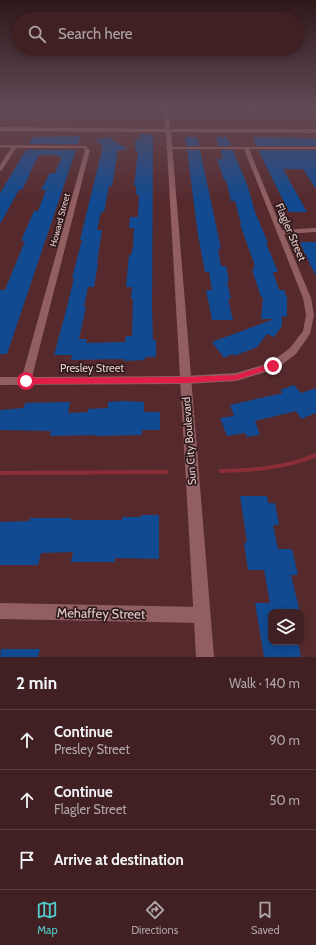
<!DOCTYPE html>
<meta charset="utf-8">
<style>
:root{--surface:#402022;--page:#4b2d2f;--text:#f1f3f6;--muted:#aea3a5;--line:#593e40;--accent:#52cdce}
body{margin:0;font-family:Cabin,sans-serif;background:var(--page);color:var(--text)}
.controls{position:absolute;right:12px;bottom:12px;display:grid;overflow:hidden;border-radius:8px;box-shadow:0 2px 6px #0003}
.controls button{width:36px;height:36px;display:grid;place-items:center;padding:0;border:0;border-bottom:1px solid var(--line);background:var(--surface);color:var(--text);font:20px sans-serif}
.stop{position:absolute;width:12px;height:12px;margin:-9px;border:3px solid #e11d48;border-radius:50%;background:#fff}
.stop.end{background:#e11d48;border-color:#fff;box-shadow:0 1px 4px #0008}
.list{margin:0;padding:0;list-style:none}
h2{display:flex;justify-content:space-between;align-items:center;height:52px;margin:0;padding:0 16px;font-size:17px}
h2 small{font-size:13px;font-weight:400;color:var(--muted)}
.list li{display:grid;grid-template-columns:26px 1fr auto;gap:12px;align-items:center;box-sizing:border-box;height:60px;padding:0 16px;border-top:1px solid var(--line)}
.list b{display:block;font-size:15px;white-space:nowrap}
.list p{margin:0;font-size:13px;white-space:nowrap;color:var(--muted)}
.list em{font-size:13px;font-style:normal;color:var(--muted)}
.icon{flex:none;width:22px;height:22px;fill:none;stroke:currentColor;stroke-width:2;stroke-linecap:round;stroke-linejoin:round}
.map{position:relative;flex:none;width:316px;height:657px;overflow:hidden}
.search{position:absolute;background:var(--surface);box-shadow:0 2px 6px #0003;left:12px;right:12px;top:12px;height:44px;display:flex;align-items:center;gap:10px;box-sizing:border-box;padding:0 14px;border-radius:22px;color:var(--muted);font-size:15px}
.sheet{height:232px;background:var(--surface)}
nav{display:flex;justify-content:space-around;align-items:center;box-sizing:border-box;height:56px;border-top:1px solid var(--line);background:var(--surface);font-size:11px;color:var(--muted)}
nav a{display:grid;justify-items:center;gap:2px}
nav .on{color:var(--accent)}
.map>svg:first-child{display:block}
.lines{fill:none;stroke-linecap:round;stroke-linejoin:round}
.stream{stroke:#8c2d3a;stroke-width:4}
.building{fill:#114a90}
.street{fill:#915f62;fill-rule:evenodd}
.secondary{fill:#915f62;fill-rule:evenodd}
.route{fill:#e11d48}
.labels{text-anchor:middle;stroke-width:3.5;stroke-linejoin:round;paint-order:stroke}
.far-street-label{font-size:9px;fill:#e7cacb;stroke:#2e1a1b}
.street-label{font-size:11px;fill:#e7cacb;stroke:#2e1a1b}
.near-street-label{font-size:13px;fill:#e7cacb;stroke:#2e1a1b}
</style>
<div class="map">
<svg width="316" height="657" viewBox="0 0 316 657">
<rect width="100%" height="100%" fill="#562a2d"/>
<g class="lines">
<g class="stream">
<path d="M 221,471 C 254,470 285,468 316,455"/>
<path d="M 0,473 L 166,472"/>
</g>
</g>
<g class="building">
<path d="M 140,134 L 151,134 L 151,136 L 153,136 L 152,307 L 153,340 L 156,340 L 156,357 L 145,357 L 145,360 L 124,361 L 124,359 L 71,360 L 72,355 L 54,355 L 67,307 L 74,278 L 72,278 L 82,240 L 80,240 L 103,146 L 95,140 L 109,137 L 128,150 L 118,150 L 112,186 L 109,186 L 104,212 L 101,212 L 97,230 L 102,230 L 97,263 L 98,263 L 94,287 L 88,287 L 84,307 L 86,307 L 79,339 L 87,339 L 86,343 L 125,342 L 126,336 L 132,336 L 133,299 L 131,299 L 132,287 L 126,287 L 129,255 L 131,255 L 133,247 L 134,228 L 129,228 L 130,217 L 138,217 L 139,194 L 136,195 L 136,186 L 134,186 L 138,152 L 136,152 L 136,150 L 135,150 L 135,141 L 137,141 L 137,138 L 140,138 Z"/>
<path d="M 81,136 L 78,144 L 29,144 L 33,137 L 38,137 Z"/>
<path d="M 185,137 L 197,137 L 199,146 L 186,146 Z"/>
<path d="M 216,137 L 227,137 L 231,146 L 218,146 Z"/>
<path d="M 253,137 L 311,138 L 316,139 L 316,146 L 256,146 Z"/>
<path d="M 26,150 L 76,150 L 7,354 L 0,354 L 0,290 L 5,290 L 25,241 L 21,241 L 34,211 L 38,211 L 46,190 L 41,190 L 45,182 L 50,173 L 55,173 L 62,157 L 57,157 L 58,155 L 39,155 L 29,174 L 30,174 L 22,190 L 19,190 L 0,224 L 0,193 Z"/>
<path d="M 187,150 L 200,150 L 221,249 L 218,249 L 221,266 L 226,266 L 229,281 L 227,281 L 231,299 L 228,299 L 233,320 L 212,320 L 206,290 L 212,290 L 209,272 L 205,272 L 198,235 Z"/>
<path d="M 220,150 L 233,150 L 236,158 L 248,187 L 255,212 L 268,243 L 266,243 L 278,272 L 273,272 L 279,290 L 284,290 L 287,298 L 287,317 L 282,316 L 282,326 L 274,337 L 267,334 L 257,347 L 234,356 L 233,354 L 224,358 L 212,342 L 274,319 L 261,319 L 263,297 L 261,297 L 252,270 L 254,270 L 253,266 L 255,266 L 240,224 L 241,224 L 235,201 L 231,201 L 226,180 L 224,180 L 217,159 L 223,159 Z"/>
<path d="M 258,150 L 316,150 L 316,189 L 303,169 L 283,169 L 307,212 L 289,212 Z"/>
<path d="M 300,242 L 316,242 L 316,276 L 304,252 Z"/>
<path d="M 294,385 L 301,393 L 316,388 L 316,413 L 301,419 L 296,411 L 255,421 L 260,435 L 247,437 L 245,433 L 227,436 L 220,418 L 234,416 L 230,405 L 283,393 L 280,390 Z"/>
<path d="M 123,401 L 144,402 L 144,412 L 160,412 L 160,430 L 142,430 L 142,435 L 95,436 L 95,435 L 50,436 L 51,431 L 0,430 L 0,410 L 24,408 L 25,403 L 70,402 L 68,413 L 88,412 L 88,409 L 108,408 L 108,402 Z"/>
<path d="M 240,496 L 267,496 L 268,503 L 275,503 L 279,525 L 273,525 L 278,549 L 292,549 L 298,575 L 291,575 L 300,612 L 271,612 L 271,642 L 298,642 L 301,657 L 264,657 L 255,603 L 270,603 L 264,570 L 248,570 L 244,543 L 247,542 Z"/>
<path d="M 141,515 L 159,515 L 159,559 L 115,558 L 115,562 L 71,562 L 73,552 L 41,553 L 38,565 L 0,565 L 0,522 L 29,521 L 30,518 L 71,518 L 71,520 L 122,520 L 122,517 L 141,517 Z"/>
<path d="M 1,649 L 40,649 L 38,657 L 0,657 Z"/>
</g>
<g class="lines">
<g class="street">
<path d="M 0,145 L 85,146 L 90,150 L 32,377 L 185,376 L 236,373 L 270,363 L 290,348 L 303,331 L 306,315 L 303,298 L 244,149 L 166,149 L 166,147 L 316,147 L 316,149 L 249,149 L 282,230 L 316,228 L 316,232 L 284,234 L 311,298 L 314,315 L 310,334 L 296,354 L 276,369 L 236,381 L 185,384 L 0,385 L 0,377 L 22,377 L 85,150 L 84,148 L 16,148 L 2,170 L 0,171 L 0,165 L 11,148 L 0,147 Z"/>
<path d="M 0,603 L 201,607 L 206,610 L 209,615 L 206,620 L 201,623 L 0,619 Z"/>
</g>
<path class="secondary" d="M 160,108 L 164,108 L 169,116 L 170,129 L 316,129 L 316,133 L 171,132 L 214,657 L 196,657 L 166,132 L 0,131 L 0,127 L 165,129 L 165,116 Z"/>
</g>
<linearGradient id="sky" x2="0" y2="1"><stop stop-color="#2f1719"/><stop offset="0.54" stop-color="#624a57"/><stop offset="1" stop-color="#624a57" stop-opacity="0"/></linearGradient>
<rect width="316" height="200" fill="url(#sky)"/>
<path class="route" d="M 273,363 L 276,364 L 276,367 L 236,380 L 185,383 L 26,384 L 22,381 L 26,378 L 185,377 L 236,375 Z"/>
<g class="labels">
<g class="far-street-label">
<text transform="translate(60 220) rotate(-75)" y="3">Howard Street</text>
</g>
<g class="street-label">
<text transform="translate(291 232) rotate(67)" y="4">Flagler Street</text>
<text x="92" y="372">Presley Street</text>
<text transform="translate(189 441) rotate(-94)" y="4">Sun City Boulevard</text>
</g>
<g class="near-street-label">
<text transform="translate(101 613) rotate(1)" y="5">Mehaffey Street</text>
</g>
</g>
</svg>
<div class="controls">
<button><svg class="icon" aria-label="layers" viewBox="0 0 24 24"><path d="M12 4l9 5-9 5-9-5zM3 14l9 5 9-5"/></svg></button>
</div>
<div class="stop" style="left:26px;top:381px"></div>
<div class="stop end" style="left:273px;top:366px"></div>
<div class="search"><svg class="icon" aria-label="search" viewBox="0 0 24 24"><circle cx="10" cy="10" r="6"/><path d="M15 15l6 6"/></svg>Search here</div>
</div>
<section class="sheet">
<h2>2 min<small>Walk · 140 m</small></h2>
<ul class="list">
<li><svg class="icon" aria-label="ahead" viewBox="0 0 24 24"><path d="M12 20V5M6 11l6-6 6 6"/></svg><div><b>Continue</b><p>Presley Street</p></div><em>90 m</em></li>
<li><svg class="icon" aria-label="ahead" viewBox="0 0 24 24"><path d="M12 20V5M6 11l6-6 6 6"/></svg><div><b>Continue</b><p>Flagler Street</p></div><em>50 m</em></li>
<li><svg class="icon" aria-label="arrive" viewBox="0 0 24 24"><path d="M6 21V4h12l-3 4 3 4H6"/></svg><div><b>Arrive at destination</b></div></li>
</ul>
</section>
<nav>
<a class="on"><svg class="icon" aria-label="map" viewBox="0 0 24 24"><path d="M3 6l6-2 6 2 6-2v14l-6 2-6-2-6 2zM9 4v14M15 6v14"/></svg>Map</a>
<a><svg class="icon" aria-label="directions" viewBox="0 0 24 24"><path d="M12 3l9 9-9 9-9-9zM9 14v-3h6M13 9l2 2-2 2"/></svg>Directions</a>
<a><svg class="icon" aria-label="saved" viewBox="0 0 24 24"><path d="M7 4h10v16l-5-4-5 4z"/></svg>Saved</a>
</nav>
